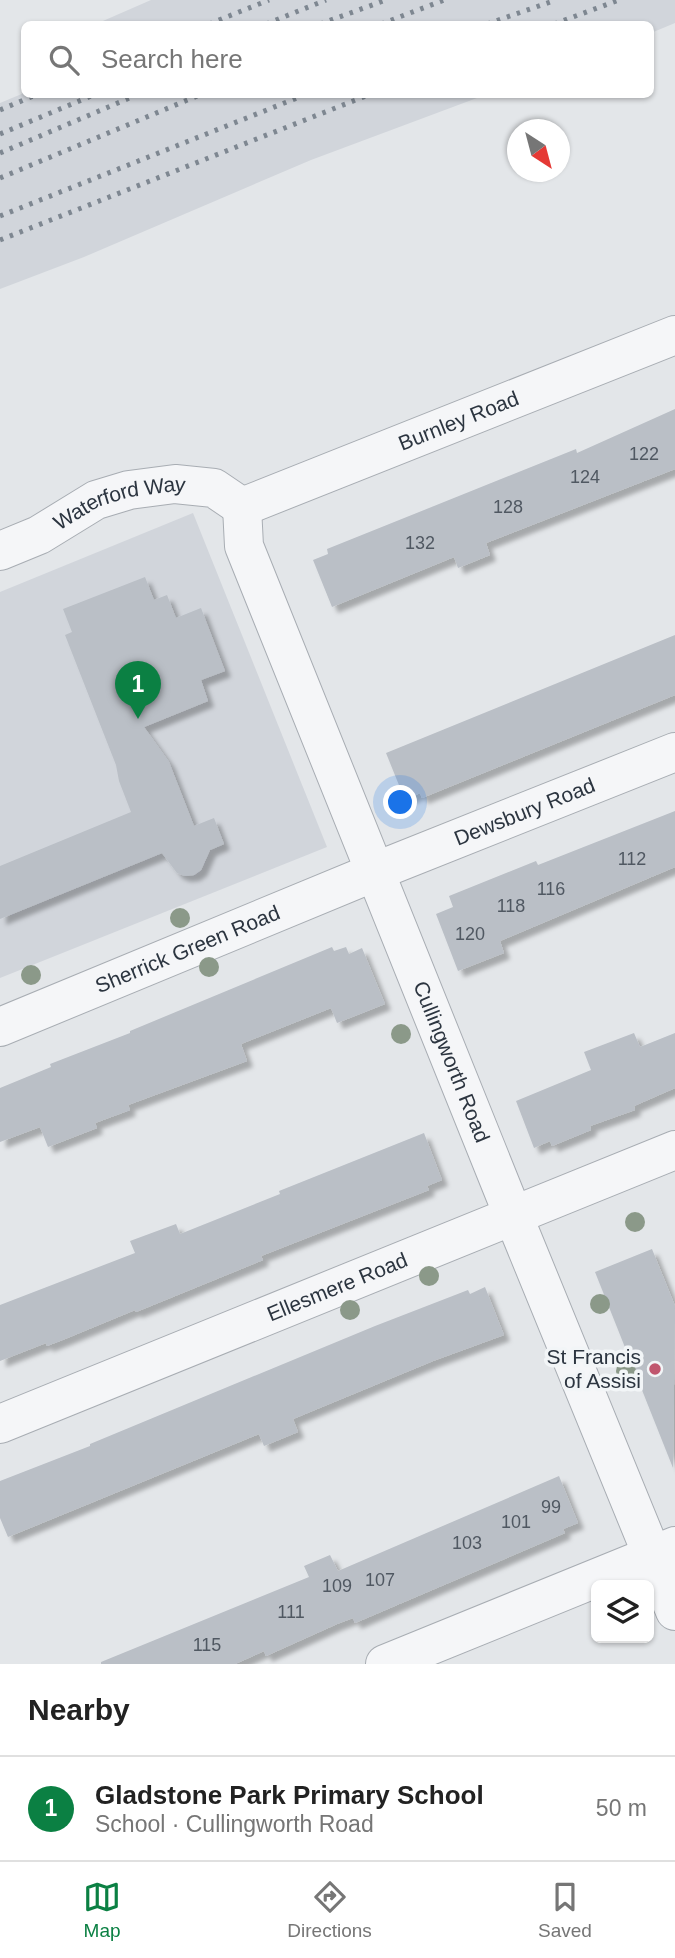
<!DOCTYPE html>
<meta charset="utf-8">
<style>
:root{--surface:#fff;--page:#f2f2f2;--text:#222;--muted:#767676;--line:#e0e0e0;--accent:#0b8043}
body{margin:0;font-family:Helvetica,sans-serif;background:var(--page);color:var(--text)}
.controls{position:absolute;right:21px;bottom:21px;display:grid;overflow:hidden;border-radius:10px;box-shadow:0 2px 5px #0004}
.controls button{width:63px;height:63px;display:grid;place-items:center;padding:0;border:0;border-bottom:2px solid var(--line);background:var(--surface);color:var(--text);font:35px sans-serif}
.compass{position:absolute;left:507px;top:119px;width:63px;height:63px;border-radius:50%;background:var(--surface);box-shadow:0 2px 5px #0004;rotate:144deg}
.you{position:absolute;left:401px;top:803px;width:24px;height:24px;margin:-18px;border:5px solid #fff;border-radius:50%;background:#1a73e8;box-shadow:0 0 0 10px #1a73e833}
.badge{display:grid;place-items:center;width:46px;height:46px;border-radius:50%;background:var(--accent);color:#fff;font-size:23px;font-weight:700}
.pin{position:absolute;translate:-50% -58px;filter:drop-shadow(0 2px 4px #0008)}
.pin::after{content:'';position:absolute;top:37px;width:24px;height:21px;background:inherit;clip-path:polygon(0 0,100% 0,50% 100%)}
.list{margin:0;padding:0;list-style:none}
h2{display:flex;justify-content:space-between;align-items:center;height:91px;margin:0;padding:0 28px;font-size:30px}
h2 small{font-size:23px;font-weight:400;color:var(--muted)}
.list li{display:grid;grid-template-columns:46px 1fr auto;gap:21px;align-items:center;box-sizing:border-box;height:105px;padding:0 28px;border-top:2px solid var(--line)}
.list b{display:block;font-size:26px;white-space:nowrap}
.list p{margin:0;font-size:23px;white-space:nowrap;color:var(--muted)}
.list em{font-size:23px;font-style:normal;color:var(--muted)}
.icon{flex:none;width:38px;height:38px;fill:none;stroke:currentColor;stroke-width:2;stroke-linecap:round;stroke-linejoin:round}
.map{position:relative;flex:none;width:675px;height:1664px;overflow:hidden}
.search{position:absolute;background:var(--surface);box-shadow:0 2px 5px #0004;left:21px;right:21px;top:21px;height:77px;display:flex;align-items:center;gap:18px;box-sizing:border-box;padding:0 24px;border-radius:10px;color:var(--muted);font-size:26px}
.sheet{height:196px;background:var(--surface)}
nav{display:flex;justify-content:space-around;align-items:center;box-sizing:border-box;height:98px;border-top:2px solid var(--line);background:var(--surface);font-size:19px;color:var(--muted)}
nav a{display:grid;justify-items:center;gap:4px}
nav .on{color:var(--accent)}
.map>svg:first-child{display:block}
.built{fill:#d1d5db}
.building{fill:#babfc6;filter:url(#shadow)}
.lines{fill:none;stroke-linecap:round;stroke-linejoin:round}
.minor-casing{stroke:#a8adb3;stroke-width:40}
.minor{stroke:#f5f6f8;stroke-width:38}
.rail{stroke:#7e8791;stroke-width:5;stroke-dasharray:3.5 7;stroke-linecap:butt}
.tree{fill:#8b9989}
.poi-dot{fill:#c0566e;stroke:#f2f5f7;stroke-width:2.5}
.labels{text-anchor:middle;stroke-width:7;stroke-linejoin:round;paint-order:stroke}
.number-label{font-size:18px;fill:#505862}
.street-label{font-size:21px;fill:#2c3540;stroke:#f2f5f7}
.poi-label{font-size:21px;fill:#2c3540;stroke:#f2f5f7;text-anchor:end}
</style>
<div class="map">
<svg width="675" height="1664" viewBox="0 0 675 1664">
<defs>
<filter id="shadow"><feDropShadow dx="6" dy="6" stdDeviation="2" flood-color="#0004"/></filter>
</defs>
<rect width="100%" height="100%" fill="#e3e6e9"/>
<g class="built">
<path d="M 151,0 L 675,0 L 675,23 L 651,33 L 650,24 L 96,24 Z"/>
<path d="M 24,93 L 24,94 L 485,95 L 311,160 L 84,257 L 0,289 L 0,103 Z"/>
<path d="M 193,513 L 327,847 L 0,978 L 0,592 Z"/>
</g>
<g class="building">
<path d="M 675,409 L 675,469 L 486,543 L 490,555 L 458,568 L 454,557 L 332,607 L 313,560 L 328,554 L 327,549 L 576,449 L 577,453 Z"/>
<path d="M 145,577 L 154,600 L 167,595 L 176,618 L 201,608 L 225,671 L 201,680 L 208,701 L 144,727 L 169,762 L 194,826 L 214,818 L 224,844 L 210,850 L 201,870 L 194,875 L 185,876 L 177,873 L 162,853 L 0,919 L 0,866 L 131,812 L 119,781 L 116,765 L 65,635 L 72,632 L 63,609 Z"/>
<path d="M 675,635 L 675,695 L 422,798 L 420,793 L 405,800 L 386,753 Z"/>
<path d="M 675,811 L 675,867 L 500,941 L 504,953 L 458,971 L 436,914 L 453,907 L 449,896 L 536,861 L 538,865 Z"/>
<path d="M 332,947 L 334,951 L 346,947 L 349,954 L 362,948 L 385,1004 L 337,1023 L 331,1008 L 241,1044 L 247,1061 L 128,1105 L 130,1110 L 95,1123 L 97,1128 L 48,1147 L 40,1127 L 0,1142 L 0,1088 L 51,1067 L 50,1064 L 130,1033 L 130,1031 Z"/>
<path d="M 634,1033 L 640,1047 L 675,1033 L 675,1088 L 634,1106 L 635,1110 L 590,1126 L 591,1130 L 552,1146 L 550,1141 L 534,1148 L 516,1101 L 591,1070 L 584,1052 Z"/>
<path d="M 424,1133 L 442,1180 L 427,1186 L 429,1190 L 261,1256 L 263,1260 L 136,1312 L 135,1310 L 65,1339 L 47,1346 L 46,1343 L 0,1361 L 0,1305 L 135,1253 L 130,1241 L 176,1224 L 180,1234 L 280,1194 L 279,1191 Z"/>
<path d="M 652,1249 L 675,1306 L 673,1468 L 595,1272 Z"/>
<path d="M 485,1287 L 504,1335 L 433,1361 L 293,1419 L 298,1432 L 264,1446 L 259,1434 L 8,1537 L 0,1518 L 0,1481 L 90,1446 L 90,1444 L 375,1326 L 468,1290 L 470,1294 Z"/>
<path d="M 559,1476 L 578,1523 L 563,1529 L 565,1533 L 355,1623 L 353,1618 L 337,1624 L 266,1656 L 264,1651 L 235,1664 L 101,1664 L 101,1662 L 309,1577 L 304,1566 L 330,1555 L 338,1571 Z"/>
</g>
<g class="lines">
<g class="minor-casing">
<g id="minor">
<path id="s1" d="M 242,507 L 244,546 L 513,1215 L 675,1611"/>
<path id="s2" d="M 242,507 L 675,335"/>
<path id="s3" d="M 0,551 L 39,535 L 96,500 L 129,490 L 175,484 L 214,488 L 242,507"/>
<path id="s4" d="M 0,1027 L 394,864 L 675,752"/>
<path id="s5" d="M 0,1424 L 675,1150"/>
<path d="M 385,1664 L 675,1546"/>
</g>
</g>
<use href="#minor" class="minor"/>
<g class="rail">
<path d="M 209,24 L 269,0"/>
<path d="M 266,24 L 326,0"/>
<path d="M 320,24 L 386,0"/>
<path d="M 381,24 L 444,0"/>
<path d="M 487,24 L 556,0"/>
<path d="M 554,24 L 619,0"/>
<path d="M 0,110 L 38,94"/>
<path d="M 0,134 L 96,94"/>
<path d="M 0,153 L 139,94"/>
<path d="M 0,178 L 202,94"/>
<path d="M 0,216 L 307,94"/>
<path d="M 0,240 L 371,94"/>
</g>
</g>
<g class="tree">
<circle cx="180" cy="918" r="10"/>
<circle cx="209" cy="967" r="10"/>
<circle cx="31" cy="975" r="10"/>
<circle cx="401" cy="1034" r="10"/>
<circle cx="635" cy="1222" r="10"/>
<circle cx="429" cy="1276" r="10"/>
<circle cx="600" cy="1304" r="10"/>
<circle cx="350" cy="1310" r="10"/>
<circle cx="626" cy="1371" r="10"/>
</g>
<circle class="poi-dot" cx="655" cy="1369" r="7"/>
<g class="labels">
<g class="number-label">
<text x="644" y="460">122</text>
<text x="585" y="483">124</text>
<text x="508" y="513">128</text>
<text x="420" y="549">132</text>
<text x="632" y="865">112</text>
<text x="551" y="895">116</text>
<text x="511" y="912">118</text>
<text x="470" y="940">120</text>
<text x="551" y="1513">99</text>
<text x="516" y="1528">101</text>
<text x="467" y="1549">103</text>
<text x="380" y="1586">107</text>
<text x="337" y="1592">109</text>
<text x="291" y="1618">111</text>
<text x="207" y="1651">115</text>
</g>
<g class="street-label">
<text dy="7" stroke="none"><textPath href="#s2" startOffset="233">Burnley Road</textPath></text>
<text dy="7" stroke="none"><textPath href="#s3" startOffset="131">Waterford Way</textPath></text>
<text dy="7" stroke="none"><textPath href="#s4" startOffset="567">Dewsbury Road</textPath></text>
<text dy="7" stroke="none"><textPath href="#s4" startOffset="203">Sherrick Green Road</textPath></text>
<text dy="7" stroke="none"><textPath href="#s1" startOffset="595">Cullingworth Road</textPath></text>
<text dy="7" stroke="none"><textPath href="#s5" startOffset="364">Ellesmere Road</textPath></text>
</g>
<g class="poi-label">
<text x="641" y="1364">St Francis<tspan x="641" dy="24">of Assisi</tspan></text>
</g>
</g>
</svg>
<div class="controls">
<button><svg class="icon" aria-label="layers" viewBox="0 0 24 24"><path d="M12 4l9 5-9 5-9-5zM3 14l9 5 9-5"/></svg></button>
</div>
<svg class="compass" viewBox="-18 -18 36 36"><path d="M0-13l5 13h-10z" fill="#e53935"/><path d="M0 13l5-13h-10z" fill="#767676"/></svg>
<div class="you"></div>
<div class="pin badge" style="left:138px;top:719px">1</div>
<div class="search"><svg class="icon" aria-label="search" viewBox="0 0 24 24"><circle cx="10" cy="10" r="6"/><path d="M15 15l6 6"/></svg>Search here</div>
</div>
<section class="sheet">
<h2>Nearby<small></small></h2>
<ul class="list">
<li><span class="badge">1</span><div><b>Gladstone Park Primary School</b><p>School · Cullingworth Road</p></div><em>50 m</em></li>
</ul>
</section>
<nav>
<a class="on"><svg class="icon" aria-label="map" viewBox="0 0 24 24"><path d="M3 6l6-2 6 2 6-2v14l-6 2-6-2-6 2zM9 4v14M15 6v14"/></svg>Map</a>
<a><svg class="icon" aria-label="directions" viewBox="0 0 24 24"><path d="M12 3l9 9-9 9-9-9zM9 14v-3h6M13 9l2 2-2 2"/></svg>Directions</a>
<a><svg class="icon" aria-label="saved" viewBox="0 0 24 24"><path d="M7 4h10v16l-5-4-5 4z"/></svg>Saved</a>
</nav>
